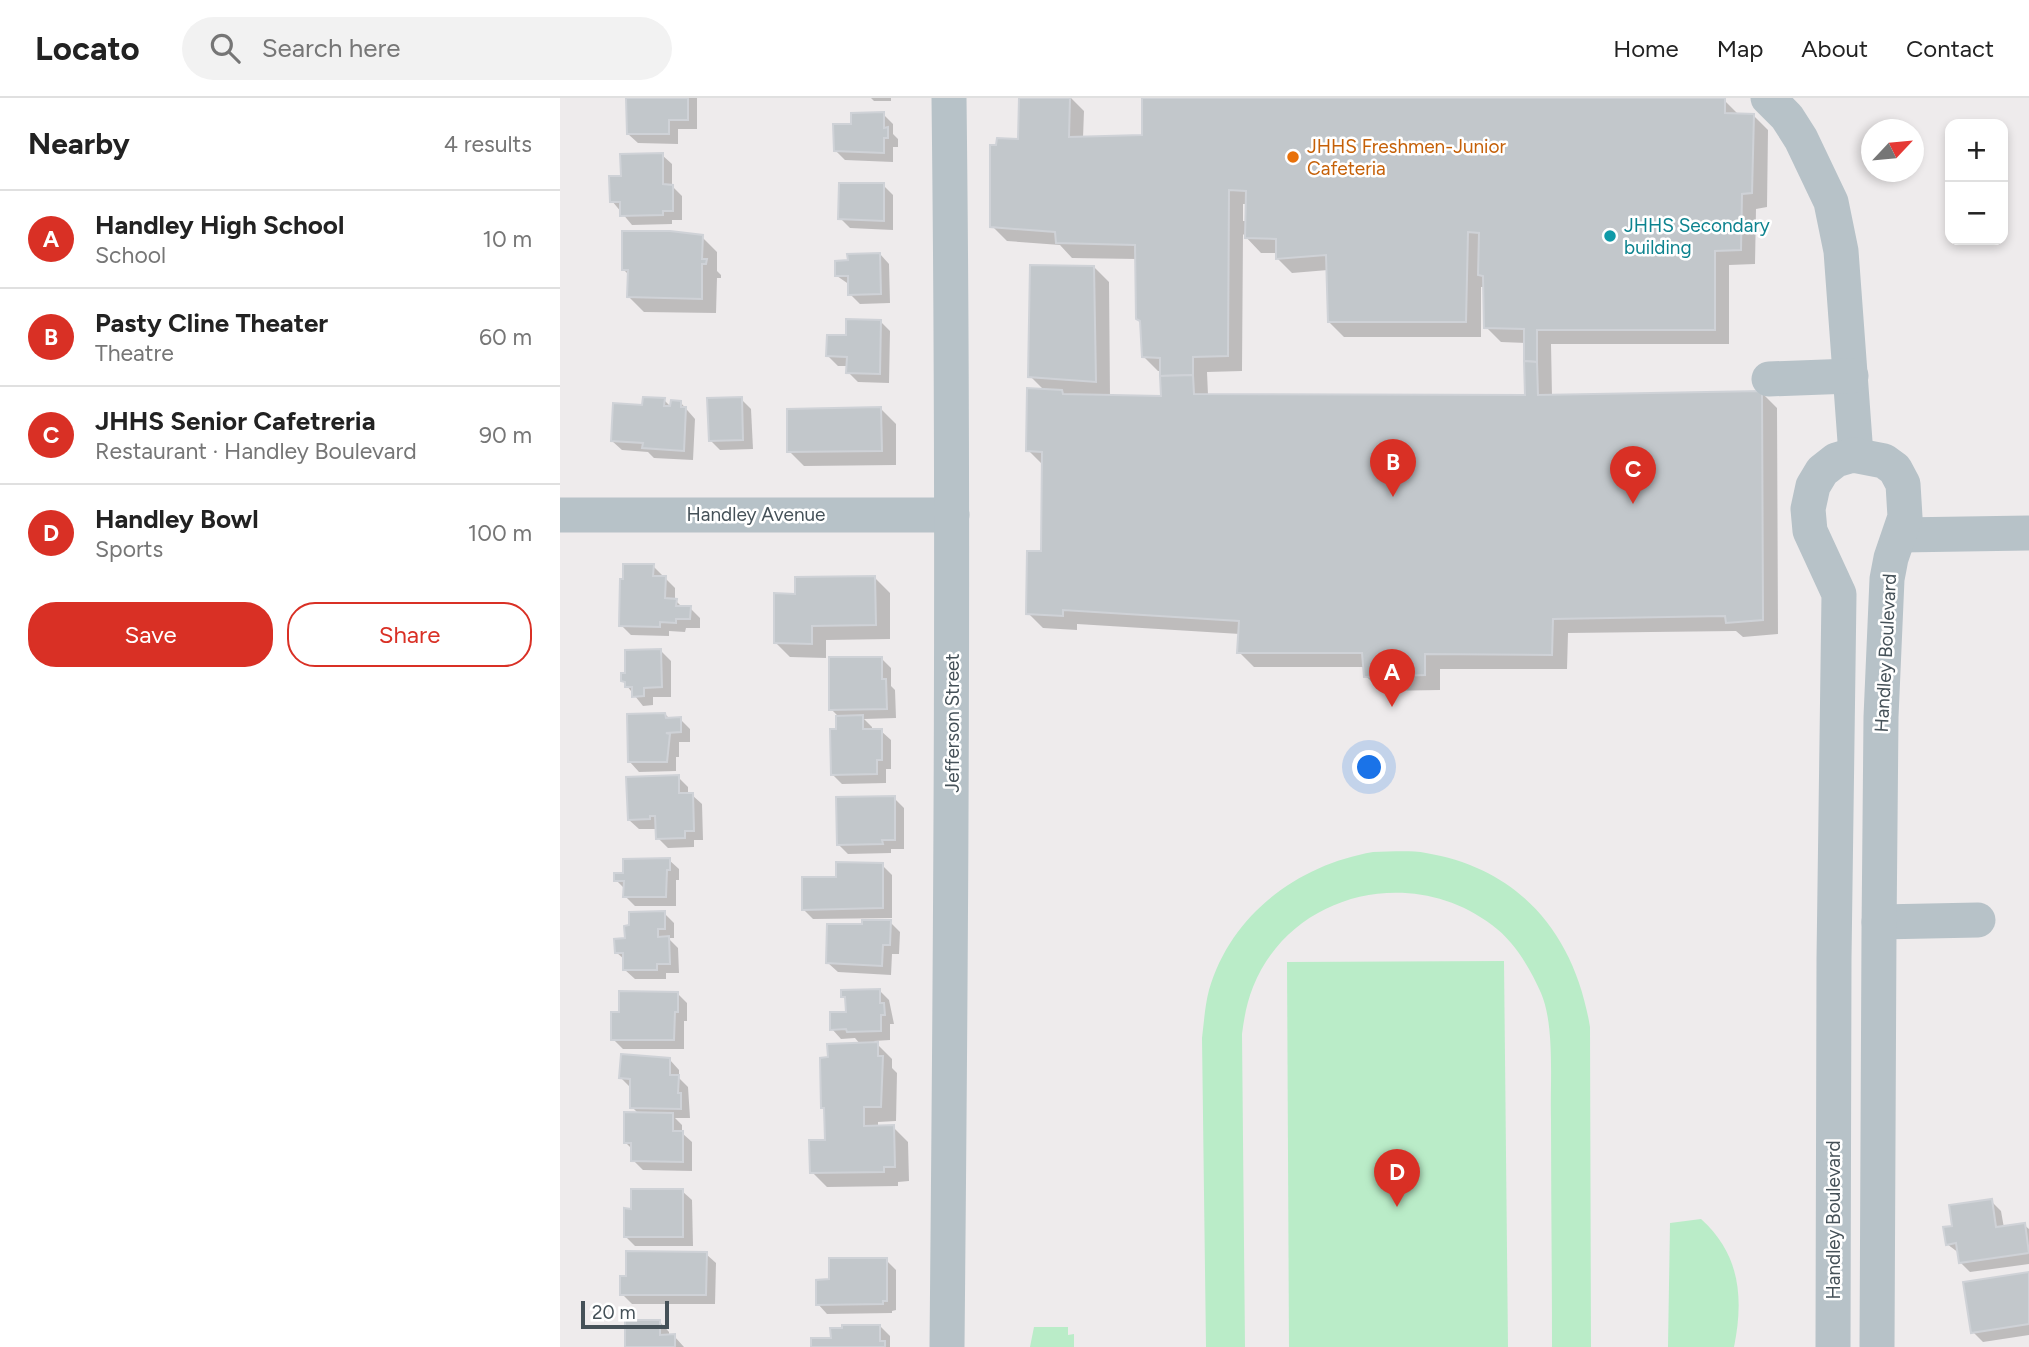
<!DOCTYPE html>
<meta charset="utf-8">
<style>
:root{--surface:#fff;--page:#f2f2f2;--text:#222;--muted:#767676;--line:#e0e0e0;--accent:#d93025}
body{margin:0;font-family:Figtree,sans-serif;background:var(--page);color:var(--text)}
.controls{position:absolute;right:21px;top:21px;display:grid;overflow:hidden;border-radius:14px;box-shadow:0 4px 10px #0003}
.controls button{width:63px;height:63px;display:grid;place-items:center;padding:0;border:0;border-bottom:2px solid var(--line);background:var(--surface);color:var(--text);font:35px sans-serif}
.compass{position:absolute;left:1301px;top:21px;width:63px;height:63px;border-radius:50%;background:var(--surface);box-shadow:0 4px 10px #0003;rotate:64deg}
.scale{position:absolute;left:21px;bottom:18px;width:88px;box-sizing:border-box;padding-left:7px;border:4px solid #455158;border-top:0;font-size:19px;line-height:24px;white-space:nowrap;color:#455158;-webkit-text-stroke:5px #fff;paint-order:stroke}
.you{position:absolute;left:810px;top:670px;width:24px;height:24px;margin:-18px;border:5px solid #fff;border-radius:50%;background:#1a73e8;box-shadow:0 0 0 10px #1a73e833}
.badge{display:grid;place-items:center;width:46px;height:46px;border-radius:50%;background:var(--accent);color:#fff;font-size:23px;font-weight:700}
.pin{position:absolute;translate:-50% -58px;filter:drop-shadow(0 2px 4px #0008)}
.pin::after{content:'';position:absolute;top:37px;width:24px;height:21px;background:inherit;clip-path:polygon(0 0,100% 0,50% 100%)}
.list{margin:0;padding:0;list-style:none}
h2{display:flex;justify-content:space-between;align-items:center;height:91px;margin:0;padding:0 28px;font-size:30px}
h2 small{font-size:23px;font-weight:400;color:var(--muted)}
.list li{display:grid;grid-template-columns:46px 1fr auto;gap:21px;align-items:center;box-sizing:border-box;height:98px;padding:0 28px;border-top:2px solid var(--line)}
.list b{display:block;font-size:26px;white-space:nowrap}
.list p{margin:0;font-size:23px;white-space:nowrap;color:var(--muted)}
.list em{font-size:23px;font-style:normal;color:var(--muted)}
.actions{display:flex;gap:14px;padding:21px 28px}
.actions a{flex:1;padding:16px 0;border:2px solid var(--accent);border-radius:28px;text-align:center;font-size:24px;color:var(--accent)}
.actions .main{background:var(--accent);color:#fff}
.icon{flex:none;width:38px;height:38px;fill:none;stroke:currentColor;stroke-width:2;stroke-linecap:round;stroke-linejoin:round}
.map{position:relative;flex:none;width:1469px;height:1249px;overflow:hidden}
header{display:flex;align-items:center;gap:42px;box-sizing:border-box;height:98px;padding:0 35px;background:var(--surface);border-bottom:2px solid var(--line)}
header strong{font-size:33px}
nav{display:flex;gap:38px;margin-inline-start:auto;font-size:24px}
.search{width:490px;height:63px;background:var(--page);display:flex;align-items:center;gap:18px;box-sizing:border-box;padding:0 24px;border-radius:38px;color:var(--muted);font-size:26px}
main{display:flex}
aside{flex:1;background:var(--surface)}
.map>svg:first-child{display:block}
.green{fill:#baecc8}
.shadow{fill:#0003;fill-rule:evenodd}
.building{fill:#c2c7cb;stroke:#cfd2d7;stroke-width:2}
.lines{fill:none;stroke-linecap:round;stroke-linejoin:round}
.minor{stroke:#b7c2c8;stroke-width:35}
.food-dot{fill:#e8710a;stroke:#fff;stroke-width:2.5}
.culture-dot{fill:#0f9aa8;stroke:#fff;stroke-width:2.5}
.labels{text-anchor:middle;stroke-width:5;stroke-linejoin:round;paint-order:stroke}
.food-label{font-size:19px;fill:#c56008;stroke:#fff;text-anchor:start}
.culture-label{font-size:19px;fill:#0d838f;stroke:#fff;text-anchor:start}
.street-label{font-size:19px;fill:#455158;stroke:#fff}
</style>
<header>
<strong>Locato</strong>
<div class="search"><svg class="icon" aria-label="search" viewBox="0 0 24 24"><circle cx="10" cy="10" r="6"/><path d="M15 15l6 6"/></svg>Search here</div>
<nav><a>Home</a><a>Map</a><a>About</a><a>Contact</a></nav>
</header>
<main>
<aside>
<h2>Nearby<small>4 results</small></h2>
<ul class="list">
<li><span class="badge">A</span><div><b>Handley High School</b><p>School</p></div><em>10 m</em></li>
<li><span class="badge">B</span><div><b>Pasty Cline Theater</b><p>Theatre</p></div><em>60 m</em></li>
<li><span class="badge">C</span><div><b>JHHS Senior Cafetreria</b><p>Restaurant · Handley Boulevard</p></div><em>90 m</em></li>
<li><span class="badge">D</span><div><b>Handley Bowl</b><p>Sports</p></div><em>100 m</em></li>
</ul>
<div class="actions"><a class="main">Save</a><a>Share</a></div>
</aside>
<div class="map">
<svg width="1469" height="1249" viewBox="0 0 1469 1249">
<rect width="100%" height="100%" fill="#eeebec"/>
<g class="green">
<path d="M 813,754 C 830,754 849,752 866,755 C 961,771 1015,837 1030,929 L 1031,1249 L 992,1249 C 992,1173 991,1097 991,1021 C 990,985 995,927 981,895 C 970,870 954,843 932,827 C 852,766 731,794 693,889 C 687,904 684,920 682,936 L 685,1249 L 646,1249 L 642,940 C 644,924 645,907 649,892 C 671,816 738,767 813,754 Z"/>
<path d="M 944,863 L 948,1249 L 729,1249 L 727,864 Z"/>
<path d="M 1141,1121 C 1180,1156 1184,1200 1174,1249 L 1108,1249 L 1110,1125 Z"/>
<path d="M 474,1229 L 508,1229 L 508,1237 L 514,1236 L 514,1249 L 470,1249 Z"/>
</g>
<g class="shadow">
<path d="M 66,0 L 137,0 L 137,31 L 118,31 L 118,46 L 78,45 L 68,36 Z"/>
<path d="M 311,0 L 331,0 L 331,3 L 314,3 Z"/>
<path d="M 460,0 L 511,0 L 524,13 L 523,40 L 583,39 L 584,0 L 1137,0 L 1164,2 L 1179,17 L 1193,17 L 1208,32 L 1207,109 L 1196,111 L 1195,166 L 1169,167 L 1169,246 L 991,246 L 992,298 L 1202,295 L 1217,310 L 1218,536 L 1183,539 L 1176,533 L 1008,535 L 1007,571 L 880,571 L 880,592 L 821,593 L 806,578 L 805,569 L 694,569 L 679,554 L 680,536 L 517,526 L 517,532 L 483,530 L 468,515 L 483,455 L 483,367 L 468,352 L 485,293 L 470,278 L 534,169 L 549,184 L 550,299 L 602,300 L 602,273 L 598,273 L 583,258 L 577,161 L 512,160 L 500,147 L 447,143 L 432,128 L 460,43 ZM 683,106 L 687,106 L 687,123 L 683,123 ZM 683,136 L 701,155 L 717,155 L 717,160 L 732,175 L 768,172 L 769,224 L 784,239 L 921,239 L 921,189 L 925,189 L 926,229 L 941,244 L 966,245 L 967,299 L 648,297 L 647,274 L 682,273 Z"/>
<path d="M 323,16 L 333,26 L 333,36 L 338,41 L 338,49 L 333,49 L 333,64 L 285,62 L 275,52 L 292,27 Z"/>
<path d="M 102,57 L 112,66 L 112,88 L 122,98 L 122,122 L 112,122 L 112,126 L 72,127 L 52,103 L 62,80 Z"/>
<path d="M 323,87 L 333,97 L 333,132 L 290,130 L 280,120 Z"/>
<path d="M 142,139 L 157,154 L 157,173 L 161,177 L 161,180 L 157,180 L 156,215 L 84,214 L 69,199 L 69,177 L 63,171 Z"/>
<path d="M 320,156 L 329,166 L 330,205 L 300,206 L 290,196 L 290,187 L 277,178 Z"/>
<path d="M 320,223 L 330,233 L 329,285 L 298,284 L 288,274 L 288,268 L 278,268 L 268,258 L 288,239 Z"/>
<path d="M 181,301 L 191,311 L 193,351 L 160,352 L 150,342 Z"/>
<path d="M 104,302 L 112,310 L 121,305 L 135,321 L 133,362 L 94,360 L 88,354 L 62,352 L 52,343 L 83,309 Z"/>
<path d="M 321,311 L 336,326 L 336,367 L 244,368 L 229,353 Z"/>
<path d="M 93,468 L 115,490 L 115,502 L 123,510 L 130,510 L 140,520 L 140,530 L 126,530 L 125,534 L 109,533 L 109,538 L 71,537 L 61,527 Z"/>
<path d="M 315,480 L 330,495 L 330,541 L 266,542 L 266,560 L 230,559 L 215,544 L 236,497 Z"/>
<path d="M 101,553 L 111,563 L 111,599 L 93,599 L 93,607 L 83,608 L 63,583 Z"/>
<path d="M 321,560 L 331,570 L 331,588 L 335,592 L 336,620 L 304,621 L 312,629 L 312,633 L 321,633 L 331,642 L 331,671 L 326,671 L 326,685 L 282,686 L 272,676 L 278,633 L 278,618 L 271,611 Z"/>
<path d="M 105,616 L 110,621 L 120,621 L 130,631 L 130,644 L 119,644 L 119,659 L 116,659 L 116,673 L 79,674 L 70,664 Z"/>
<path d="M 118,679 L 128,689 L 128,697 L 132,697 L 142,706 L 143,742 L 134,742 L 134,749 L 108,750 L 98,740 L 97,731 L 79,731 L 69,722 Z"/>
<path d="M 334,700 L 344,710 L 344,751 L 331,751 L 331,755 L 288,756 L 278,746 Z"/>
<path d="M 109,762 L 119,771 L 119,782 L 116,782 L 116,808 L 75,808 L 65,798 L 65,791 L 56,782 Z"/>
<path d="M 322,767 L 332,777 L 332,820 L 253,821 L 243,811 L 278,781 Z"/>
<path d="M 104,815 L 114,825 L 114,840 L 108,840 L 118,850 L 119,875 L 106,875 L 106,881 L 75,881 L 65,872 L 65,862 L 56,854 L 67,842 L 71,829 Z"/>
<path d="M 330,824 L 340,834 L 339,856 L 332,856 L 331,877 L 278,874 L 268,865 L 303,828 Z"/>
<path d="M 319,892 L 329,902 L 334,926 L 330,926 L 330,942 L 314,943 L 332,961 L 332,970 L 337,975 L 336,1023 L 318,1024 L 318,1029 L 333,1029 L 348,1044 L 349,1083 L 338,1084 L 338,1088 L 267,1089 L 252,1074 L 267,1043 L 266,1012 L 263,1009 L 301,947 L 295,940 L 281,941 L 272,931 L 288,915 L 287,903 L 283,898 Z"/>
<path d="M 117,895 L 127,905 L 127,923 L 124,923 L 124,951 L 63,951 L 53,941 L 61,916 Z"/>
<path d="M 110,962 L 119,972 L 119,980 L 128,989 L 130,1020 L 115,1020 L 122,1027 L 122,1035 L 132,1044 L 132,1073 L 83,1072 L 73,1062 L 73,1052 L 65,1044 L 79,1016 L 72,1009 L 71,990 L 61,980 Z"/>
<path d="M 122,1093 L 132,1102 L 133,1148 L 75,1148 L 66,1139 L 73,1112 Z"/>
<path d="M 1431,1103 L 1441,1113 L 1444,1130 L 1464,1127 L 1469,1131 L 1469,1166 L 1410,1174 L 1400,1164 L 1399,1155 L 1387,1146 L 1394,1129 Z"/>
<path d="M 146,1156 L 156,1165 L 155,1206 L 72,1206 L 62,1196 Z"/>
<path d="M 326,1162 L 336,1172 L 336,1212 L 332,1213 L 332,1215 L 267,1216 L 258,1206 L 271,1183 Z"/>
<path d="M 1469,1176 L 1469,1237 L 1423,1244 L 1413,1234 Z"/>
<path d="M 100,1224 L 109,1234 L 109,1238 L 114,1238 L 124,1249 L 67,1249 Z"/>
<path d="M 320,1228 L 330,1238 L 330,1249 L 253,1249 Z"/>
</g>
<g class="building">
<path d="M 66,0 L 128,0 L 128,22 L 109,22 L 109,36 L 67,36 Z"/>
<path d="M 459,0 L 510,0 L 509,39 L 582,37 L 582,0 L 1165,0 L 1165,15 L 1194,16 L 1192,95 L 1182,96 L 1181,152 L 1155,153 L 1155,232 L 977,232 L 977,264 L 964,263 L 964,231 L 924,230 L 923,178 L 918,177 L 919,135 L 908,134 L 906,224 L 768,224 L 766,157 L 716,161 L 716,141 L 685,140 L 686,93 L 669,92 L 668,258 L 633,259 L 633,277 L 600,278 L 600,260 L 582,259 L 580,223 L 576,221 L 575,147 L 496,145 L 495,134 L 430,129 L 430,47 L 436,47 L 437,40 L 458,41 Z"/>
<path d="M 324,14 L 324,30 L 328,29 L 328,40 L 324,40 L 324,55 L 274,53 L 273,26 L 291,26 L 291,15 Z"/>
<path d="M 103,55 L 103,86 L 113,87 L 113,113 L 103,113 L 103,117 L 60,118 L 60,104 L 50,104 L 49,78 L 61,78 L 60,56 Z"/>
<path d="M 279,85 L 324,85 L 324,123 L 278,121 Z"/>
<path d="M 62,133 L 110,133 L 143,137 L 142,161 L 147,161 L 146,166 L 142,166 L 142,201 L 67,199 L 68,172 L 62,172 Z"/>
<path d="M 320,155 L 321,196 L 288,197 L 288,178 L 275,178 L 275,163 L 288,162 L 287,156 Z"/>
<path d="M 470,167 L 534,168 L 536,284 L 468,279 Z"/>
<path d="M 286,221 L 321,222 L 320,276 L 286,275 L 287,259 L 266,258 L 267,237 L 286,237 Z"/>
<path d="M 964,263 L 977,264 L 978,297 L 1202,293 L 1203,522 L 1166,525 L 1165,518 L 993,521 L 992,557 L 865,556 L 865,577 L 804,579 L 802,555 L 677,555 L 679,523 L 503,512 L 503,518 L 466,516 L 467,453 L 481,453 L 482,354 L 466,353 L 467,290 L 502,292 L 503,296 L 601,298 L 600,278 L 633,277 L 634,296 L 965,297 Z"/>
<path d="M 83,299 L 105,300 L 104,308 L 110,308 L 111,302 L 121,303 L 121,309 L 126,309 L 124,353 L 82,350 L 83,345 L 51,343 L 53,305 L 82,307 Z"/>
<path d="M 182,299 L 183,342 L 149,343 L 147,300 Z"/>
<path d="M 321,309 L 322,353 L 227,354 L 227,311 Z"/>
<path d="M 63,466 L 94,466 L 93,478 L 106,478 L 105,500 L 117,501 L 116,508 L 131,508 L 130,521 L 116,521 L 116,525 L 100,524 L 100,529 L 59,528 L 60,481 L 63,481 Z"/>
<path d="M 315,478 L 316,527 L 252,528 L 252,546 L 214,545 L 214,495 L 235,496 L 235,479 Z"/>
<path d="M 101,551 L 102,589 L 84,590 L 84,598 L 72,599 L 72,589 L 65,589 L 65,584 L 61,583 L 61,575 L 65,575 L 65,552 Z"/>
<path d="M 269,559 L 322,559 L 322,581 L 326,581 L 327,611 L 269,612 Z"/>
<path d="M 105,615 L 106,620 L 121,619 L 121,634 L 106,635 L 110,636 L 107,664 L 68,664 L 67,616 Z"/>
<path d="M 303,617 L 303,631 L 322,631 L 322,662 L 317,662 L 317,676 L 271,677 L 270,631 L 276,631 L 276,618 Z"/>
<path d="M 119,677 L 119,695 L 133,695 L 134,733 L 125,733 L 125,740 L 96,741 L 95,718 L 90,718 L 90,721 L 68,722 L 66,679 Z"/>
<path d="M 335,698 L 335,742 L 322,742 L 323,746 L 277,747 L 276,699 Z"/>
<path d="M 110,760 L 110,772 L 107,772 L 106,799 L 63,799 L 64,783 L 54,783 L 54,775 L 63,775 L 63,761 Z"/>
<path d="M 276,764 L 323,765 L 323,810 L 242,812 L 242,779 L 276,779 Z"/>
<path d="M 105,813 L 105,831 L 98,831 L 98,839 L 109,838 L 110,866 L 97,866 L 97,872 L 63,872 L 63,855 L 55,855 L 54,841 L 65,840 L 64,828 L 69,827 L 69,814 Z"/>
<path d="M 302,822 L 331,822 L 330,847 L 323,847 L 322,868 L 266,865 L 267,826 L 302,826 Z"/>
<path d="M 320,891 L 320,905 L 324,905 L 325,917 L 321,917 L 321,933 L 287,934 L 286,931 L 270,932 L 270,914 L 286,914 L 285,899 L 281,899 L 281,892 Z"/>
<path d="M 59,893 L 118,894 L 118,914 L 115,914 L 114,942 L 51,942 L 51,914 L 59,914 Z"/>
<path d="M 318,944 L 318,958 L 323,958 L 321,1009 L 304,1009 L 304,1028 L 334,1027 L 335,1069 L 324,1069 L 324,1074 L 250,1075 L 249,1042 L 265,1042 L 264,1010 L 261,1010 L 260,960 L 268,959 L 267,946 Z"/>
<path d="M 61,956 L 110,960 L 110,977 L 119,977 L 118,995 L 121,995 L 121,1011 L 70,1010 L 70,981 L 59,980 Z"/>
<path d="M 64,1014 L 113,1015 L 113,1033 L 123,1033 L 123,1064 L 71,1063 L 71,1045 L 64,1045 Z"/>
<path d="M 71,1091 L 123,1091 L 123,1139 L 64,1139 L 64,1110 L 71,1111 Z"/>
<path d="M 1432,1101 L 1436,1129 L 1465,1125 L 1469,1155 L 1399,1165 L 1396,1145 L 1386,1147 L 1383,1129 L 1392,1128 L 1389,1107 Z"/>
<path d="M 66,1153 L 147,1154 L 146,1197 L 60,1197 L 60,1178 L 66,1178 Z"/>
<path d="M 269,1160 L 327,1160 L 327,1203 L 323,1203 L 323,1206 L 256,1207 L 256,1182 L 269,1181 Z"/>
<path d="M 1469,1174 L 1469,1226 L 1411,1235 L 1403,1184 Z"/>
<path d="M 65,1222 L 100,1222 L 100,1237 L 115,1236 L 115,1249 L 65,1249 Z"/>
<path d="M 282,1227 L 320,1227 L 320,1243 L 325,1243 L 325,1249 L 251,1249 L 251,1240 L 271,1240 L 270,1230 L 282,1230 Z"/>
</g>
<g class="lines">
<g class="minor">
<path d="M 1208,0 L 1227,19 L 1241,41 L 1271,104 L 1281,153 L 1296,357"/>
<path d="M 1209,281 L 1291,278"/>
<path d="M 0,417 L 392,417"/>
<path d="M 1340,437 L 1469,435"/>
<path d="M 1319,824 L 1418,822"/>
<path d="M 387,1249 C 391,833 394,416 389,0"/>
<path d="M 1273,1249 L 1274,861 L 1279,496 L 1250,433 L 1248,411 L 1253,388 L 1262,373 L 1276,362 L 1293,357 L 1324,363 L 1335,371 L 1343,386 L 1345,419 L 1331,460 L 1327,481 L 1321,619 L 1319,834 L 1317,1249"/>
</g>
</g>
<circle class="food-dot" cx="733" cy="59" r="7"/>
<circle class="culture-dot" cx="1050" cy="138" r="7"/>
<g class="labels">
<g class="food-label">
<text x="747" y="55">JHHS Freshmen-Junior<tspan x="747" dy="22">Cafeteria</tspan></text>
</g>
<g class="culture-label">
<text x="1064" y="134">JHHS Secondary<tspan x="1064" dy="22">building</tspan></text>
</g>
<g class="street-label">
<text x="196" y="423">Handley Avenue</text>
<text transform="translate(1325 555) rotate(-87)" y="7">Handley Boulevard</text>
<text transform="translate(392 625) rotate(-90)" y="7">Jefferson Street</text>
<text transform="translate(1273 1122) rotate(-90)" y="7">Handley Boulevard</text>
</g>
</g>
</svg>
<div class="controls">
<button>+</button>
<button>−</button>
</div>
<svg class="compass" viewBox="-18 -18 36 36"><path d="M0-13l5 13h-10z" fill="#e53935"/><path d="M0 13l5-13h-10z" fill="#767676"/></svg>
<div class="scale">20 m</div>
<div class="you"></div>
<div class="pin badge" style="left:832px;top:609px">A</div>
<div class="pin badge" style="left:833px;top:399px">B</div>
<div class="pin badge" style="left:1073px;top:406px">C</div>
<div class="pin badge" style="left:837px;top:1109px">D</div>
</div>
</main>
